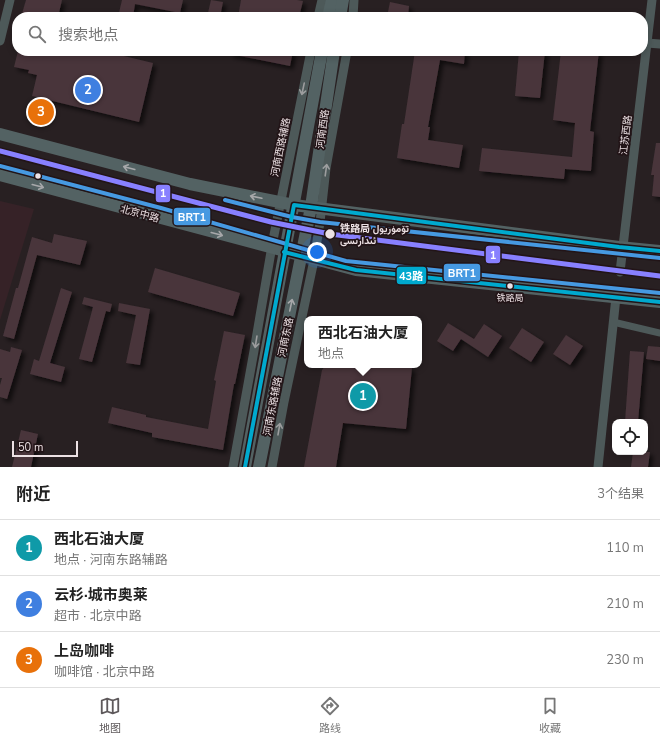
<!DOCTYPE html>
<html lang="zh">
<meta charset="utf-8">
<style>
:root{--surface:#fff;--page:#f6f6f6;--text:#222;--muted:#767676;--line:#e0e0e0;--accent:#5e595b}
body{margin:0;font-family:"Nunito Sans",Vazirmatn,"Noto Sans SC",sans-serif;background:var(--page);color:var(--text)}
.controls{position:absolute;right:12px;bottom:12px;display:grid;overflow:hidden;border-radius:8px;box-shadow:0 2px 6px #0003}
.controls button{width:36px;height:36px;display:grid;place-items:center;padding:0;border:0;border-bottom:1px solid var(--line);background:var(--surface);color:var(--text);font:20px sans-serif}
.scale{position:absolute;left:12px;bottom:10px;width:66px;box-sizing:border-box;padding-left:4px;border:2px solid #ece1e4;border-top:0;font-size:11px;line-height:14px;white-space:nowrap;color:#ece1e4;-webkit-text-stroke:3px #221417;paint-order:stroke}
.you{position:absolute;left:317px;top:252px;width:14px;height:14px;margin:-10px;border:3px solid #fff;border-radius:50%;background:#1a73e8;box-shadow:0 0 0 6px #1a73e833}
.badge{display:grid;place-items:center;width:26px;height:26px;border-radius:50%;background:var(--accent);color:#fff;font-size:13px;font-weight:700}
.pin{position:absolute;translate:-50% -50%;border:2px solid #fff;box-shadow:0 1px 4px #0006}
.popup{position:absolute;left:304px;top:316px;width:118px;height:52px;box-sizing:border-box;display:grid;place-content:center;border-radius:8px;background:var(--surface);filter:drop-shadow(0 1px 3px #0005);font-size:13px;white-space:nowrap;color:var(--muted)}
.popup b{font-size:15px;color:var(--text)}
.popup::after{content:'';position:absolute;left:50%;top:100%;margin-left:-8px;border:8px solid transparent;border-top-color:var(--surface)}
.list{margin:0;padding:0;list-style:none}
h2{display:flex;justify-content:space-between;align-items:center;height:52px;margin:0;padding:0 16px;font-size:17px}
h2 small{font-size:13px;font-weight:400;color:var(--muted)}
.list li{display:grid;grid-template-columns:26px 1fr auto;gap:12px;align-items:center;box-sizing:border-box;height:56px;padding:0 16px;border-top:1px solid var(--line)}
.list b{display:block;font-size:15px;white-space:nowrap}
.list p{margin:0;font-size:13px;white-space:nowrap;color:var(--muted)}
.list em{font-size:13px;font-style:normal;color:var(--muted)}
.icon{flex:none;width:22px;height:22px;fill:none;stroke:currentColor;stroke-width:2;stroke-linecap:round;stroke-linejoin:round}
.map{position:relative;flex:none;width:660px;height:467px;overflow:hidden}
.search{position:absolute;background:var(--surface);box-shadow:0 2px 6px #0003;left:12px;right:12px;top:12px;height:44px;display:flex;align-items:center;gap:10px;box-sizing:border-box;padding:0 14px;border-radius:16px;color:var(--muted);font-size:15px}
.sheet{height:220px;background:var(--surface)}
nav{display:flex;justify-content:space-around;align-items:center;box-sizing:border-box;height:56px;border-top:1px solid var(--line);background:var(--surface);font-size:11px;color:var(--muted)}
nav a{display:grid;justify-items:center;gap:2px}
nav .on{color:var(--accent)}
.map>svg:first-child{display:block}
.built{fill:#362227}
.building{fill:#48353b;filter:url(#shadow)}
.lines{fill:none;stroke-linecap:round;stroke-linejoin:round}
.minor{stroke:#4d5959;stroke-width:7}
.tertiary{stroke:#4d5959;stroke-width:9}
.primary{stroke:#536263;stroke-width:12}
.bus-1-casing{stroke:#221417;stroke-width:7}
.bus-2-casing{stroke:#221417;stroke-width:7}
.bus-1{stroke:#4699e1;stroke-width:4}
.bus-2{stroke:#00a9ce;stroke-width:4}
.metro-1-casing{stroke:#221417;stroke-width:8}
.metro-1{stroke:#8880ff;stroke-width:5}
.oneway{stroke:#9c9d9e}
.oneway2{stroke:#a7a8aa}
.bus-dot{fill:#ece1e4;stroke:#221417;stroke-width:1.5}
.labels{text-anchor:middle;stroke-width:3.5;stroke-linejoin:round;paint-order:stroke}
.bus-label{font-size:9px;fill:#ece1e4;stroke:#221417}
.street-label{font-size:10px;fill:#ece1e4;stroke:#221417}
.stop-label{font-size:10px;font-weight:bold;fill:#ece1e4;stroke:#221417;text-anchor:start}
.line-badge{stroke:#221417;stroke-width:1.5}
.badge-label{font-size:11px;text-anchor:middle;font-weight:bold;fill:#fff}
</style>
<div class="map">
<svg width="660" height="467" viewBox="0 0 660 467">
<defs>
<filter id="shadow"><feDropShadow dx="3.5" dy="3.5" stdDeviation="2" flood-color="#0009"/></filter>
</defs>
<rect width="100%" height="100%" fill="#282022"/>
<path class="built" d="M 0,201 L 34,209 L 0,320 Z"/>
<g class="building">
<path d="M 26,0 L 62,0 L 58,17 L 21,17 Z"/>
<path d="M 122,0 L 183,0 L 180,13 L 135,4 L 133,17 L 118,17 Z"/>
<path d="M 211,0 L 223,2 L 220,17 L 207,17 Z"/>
<path d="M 241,0 L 297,0 L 303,1 L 299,17 L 238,17 Z"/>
<path d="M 390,2 L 409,6 L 408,17 L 387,17 Z"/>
<path d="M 18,51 L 103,51 L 153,63 L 139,122 L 32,96 L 37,75 L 28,73 L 29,70 L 14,67 Z"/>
<path d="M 230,51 L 293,51 L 290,66 L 230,54 Z"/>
<path d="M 415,51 L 465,51 L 464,64 L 440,60 L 428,127 L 430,127 L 428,140 L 463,145 L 459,168 L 397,158 L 402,124 L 404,124 Z"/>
<path d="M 519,51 L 545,51 L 540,98 L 515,96 Z"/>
<path d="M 561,51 L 599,51 L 590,131 L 594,132 L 591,171 L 565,169 L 564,179 L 479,171 L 482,148 L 572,157 L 575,123 L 553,120 Z"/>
<path d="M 656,143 L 660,143 L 660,197 L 652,196 L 654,175 L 651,175 Z"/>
<path d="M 54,234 L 87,241 L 80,265 L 37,255 L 14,339 L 3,336 L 16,288 L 18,288 L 32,237 L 52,243 Z"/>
<path d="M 155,268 L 240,293 L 233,316 L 148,292 Z"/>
<path d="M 61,288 L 72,292 L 50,363 L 65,367 L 61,382 L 30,374 L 34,359 L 39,361 Z"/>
<path d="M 84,297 L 112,304 L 110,312 L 106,311 L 92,362 L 79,359 L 93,307 L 82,304 Z"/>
<path d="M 119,303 L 150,309 L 140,365 L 126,363 L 136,315 L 118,311 Z"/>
<path d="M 448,323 L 474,339 L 484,324 L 502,336 L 488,357 L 461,339 L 453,351 L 437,341 Z"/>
<path d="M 522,328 L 544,342 L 531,362 L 509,348 Z"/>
<path d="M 224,331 L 245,335 L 235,384 L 234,384 L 223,450 L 152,437 L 152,433 L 108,423 L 112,407 L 146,415 L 146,417 L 208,429 L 216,381 L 214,380 Z"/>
<path d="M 566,335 L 583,346 L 570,365 L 553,354 Z"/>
<path d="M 648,346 L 660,347 L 660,361 L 646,359 Z"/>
<path d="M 11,347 L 22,350 L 7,399 L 0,397 L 0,385 L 2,378 L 0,378 L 0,349 L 10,352 Z"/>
<path d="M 630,351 L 644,352 L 638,422 L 625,422 Z"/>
<path d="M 326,365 L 394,365 L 412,368 L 406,429 L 343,423 L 336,467 L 304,467 L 322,370 Z"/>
<path d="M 21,430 L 38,434 L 31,467 L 12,467 Z"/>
<path d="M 633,452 L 650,452 L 648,467 L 631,467 Z"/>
</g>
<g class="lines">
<path class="minor" d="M 613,322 L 660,333"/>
<g class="tertiary">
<path d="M 318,17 L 322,0"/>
<path d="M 353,17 L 354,0"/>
<path d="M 0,41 L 10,0"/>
<path d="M 647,43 L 660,44"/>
<path d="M 620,272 L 652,0"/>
<path d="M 233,467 L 254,351 L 273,240 L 311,51"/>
<path d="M 272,467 L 284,402 L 314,260 L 320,222 L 326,168 L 347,51"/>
<path d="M 598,467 L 616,297"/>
</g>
<g class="primary">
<path d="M 328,17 L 332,0"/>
<path d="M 340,17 L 343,0"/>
<path d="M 0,134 L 190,184 L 294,205 L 619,247 L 660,251"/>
<path d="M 0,175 L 356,270 L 660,302"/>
<path d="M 245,467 L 322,51"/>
<path d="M 259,467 L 311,207 L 334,51"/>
</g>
<g class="bus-1-casing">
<g id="bus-1">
<path d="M 0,166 L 161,208 L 346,261 L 660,293"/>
<path d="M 225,200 L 292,217 L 320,222 L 660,258"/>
</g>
</g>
<g class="bus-2-casing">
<g id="bus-2">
<path d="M 284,252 L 356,270 L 660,302"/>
<path d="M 245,467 L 294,205 L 619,247 L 660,251"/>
</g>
</g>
<use href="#bus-1" class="bus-1"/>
<use href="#bus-2" class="bus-2"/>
<g class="metro-1-casing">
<path id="metro-1" d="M 0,151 L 271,222 L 330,234 L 660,276"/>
</g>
<use href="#metro-1" class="metro-1"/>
</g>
<defs><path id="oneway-shaft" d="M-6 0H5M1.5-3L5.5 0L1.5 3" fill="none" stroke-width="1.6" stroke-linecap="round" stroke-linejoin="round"/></defs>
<g class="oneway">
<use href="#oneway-shaft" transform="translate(303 89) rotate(102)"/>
<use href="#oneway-shaft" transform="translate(326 170) rotate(-82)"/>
<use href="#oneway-shaft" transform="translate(256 342) rotate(99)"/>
<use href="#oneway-shaft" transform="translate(279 429) rotate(-80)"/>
</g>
<g class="oneway2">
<use href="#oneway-shaft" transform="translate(129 168) rotate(-165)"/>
<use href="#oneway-shaft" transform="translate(38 186) rotate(15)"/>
<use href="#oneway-shaft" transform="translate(256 197) rotate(-168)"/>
<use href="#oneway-shaft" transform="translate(217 234) rotate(15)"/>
<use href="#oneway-shaft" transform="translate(291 305) rotate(-78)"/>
</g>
<g class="bus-dot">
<circle cx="38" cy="176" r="3.5"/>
<circle cx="330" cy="234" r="5.5"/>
<circle cx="510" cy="286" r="3.5"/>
</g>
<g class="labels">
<g class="bus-label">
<text x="510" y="301">铁路局</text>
</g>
<g class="street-label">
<text transform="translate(322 129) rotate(-82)" y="4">河南西路</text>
<text transform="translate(625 135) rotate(-83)" y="4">江苏西路</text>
<text transform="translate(280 147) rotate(-78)" y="4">河南西路辅路</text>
<text transform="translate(140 213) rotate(15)" y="4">北京中路</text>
<text transform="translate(285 337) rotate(-78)" y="4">河南东路</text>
<text transform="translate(272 406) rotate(-79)" y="4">河南东路辅路</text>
</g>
<g class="stop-label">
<text x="340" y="232">铁路局 تۆمۈريول<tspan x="340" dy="12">ئىدارىسى</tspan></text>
</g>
</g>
<g class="line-badge">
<rect x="155" y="184" width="16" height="19" rx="4" fill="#8880ff"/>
<rect x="173" y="207" width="38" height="19" rx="4" fill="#4699e1"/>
<rect x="485" y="245" width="16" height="19" rx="4" fill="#8880ff"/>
<rect x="443" y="263" width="38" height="19" rx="4" fill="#4699e1"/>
<rect x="396" y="266" width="31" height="19" rx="4" fill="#00a9ce"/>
</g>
<g class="badge-label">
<text x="163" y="197">1</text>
<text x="192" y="221">BRT1</text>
<text x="493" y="259">1</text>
<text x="462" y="277">BRT1</text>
<text x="411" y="280">43路</text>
</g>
</svg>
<div class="controls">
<button><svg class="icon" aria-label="locate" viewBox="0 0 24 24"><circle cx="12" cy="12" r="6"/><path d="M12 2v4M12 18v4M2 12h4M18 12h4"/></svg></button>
</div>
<div class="scale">50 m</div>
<div class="you"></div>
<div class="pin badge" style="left:363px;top:396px;background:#0f9aa8">1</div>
<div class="popup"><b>西北石油大厦</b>地点</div>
<div class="pin badge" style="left:88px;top:90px;background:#3f7fe0">2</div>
<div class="pin badge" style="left:41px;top:112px;background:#e8710a">3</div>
<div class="search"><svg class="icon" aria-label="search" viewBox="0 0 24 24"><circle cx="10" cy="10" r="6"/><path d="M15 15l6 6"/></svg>搜索地点</div>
</div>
<section class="sheet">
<h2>附近<small>3个结果</small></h2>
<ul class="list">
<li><span class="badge" style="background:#0f9aa8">1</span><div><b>西北石油大厦</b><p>地点 · 河南东路辅路</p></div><em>110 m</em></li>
<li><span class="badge" style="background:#3f7fe0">2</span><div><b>云杉·城市奥莱</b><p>超市 · 北京中路</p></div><em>210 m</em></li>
<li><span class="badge" style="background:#e8710a">3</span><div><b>上岛咖啡</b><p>咖啡馆 · 北京中路</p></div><em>230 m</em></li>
</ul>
</section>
<nav>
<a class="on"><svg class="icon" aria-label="map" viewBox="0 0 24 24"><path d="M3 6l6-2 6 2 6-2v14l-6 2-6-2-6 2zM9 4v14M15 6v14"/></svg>地图</a>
<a><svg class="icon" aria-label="directions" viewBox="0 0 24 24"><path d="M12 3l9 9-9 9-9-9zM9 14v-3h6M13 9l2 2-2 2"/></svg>路线</a>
<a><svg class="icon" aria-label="saved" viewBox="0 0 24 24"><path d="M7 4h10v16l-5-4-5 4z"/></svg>收藏</a>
</nav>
